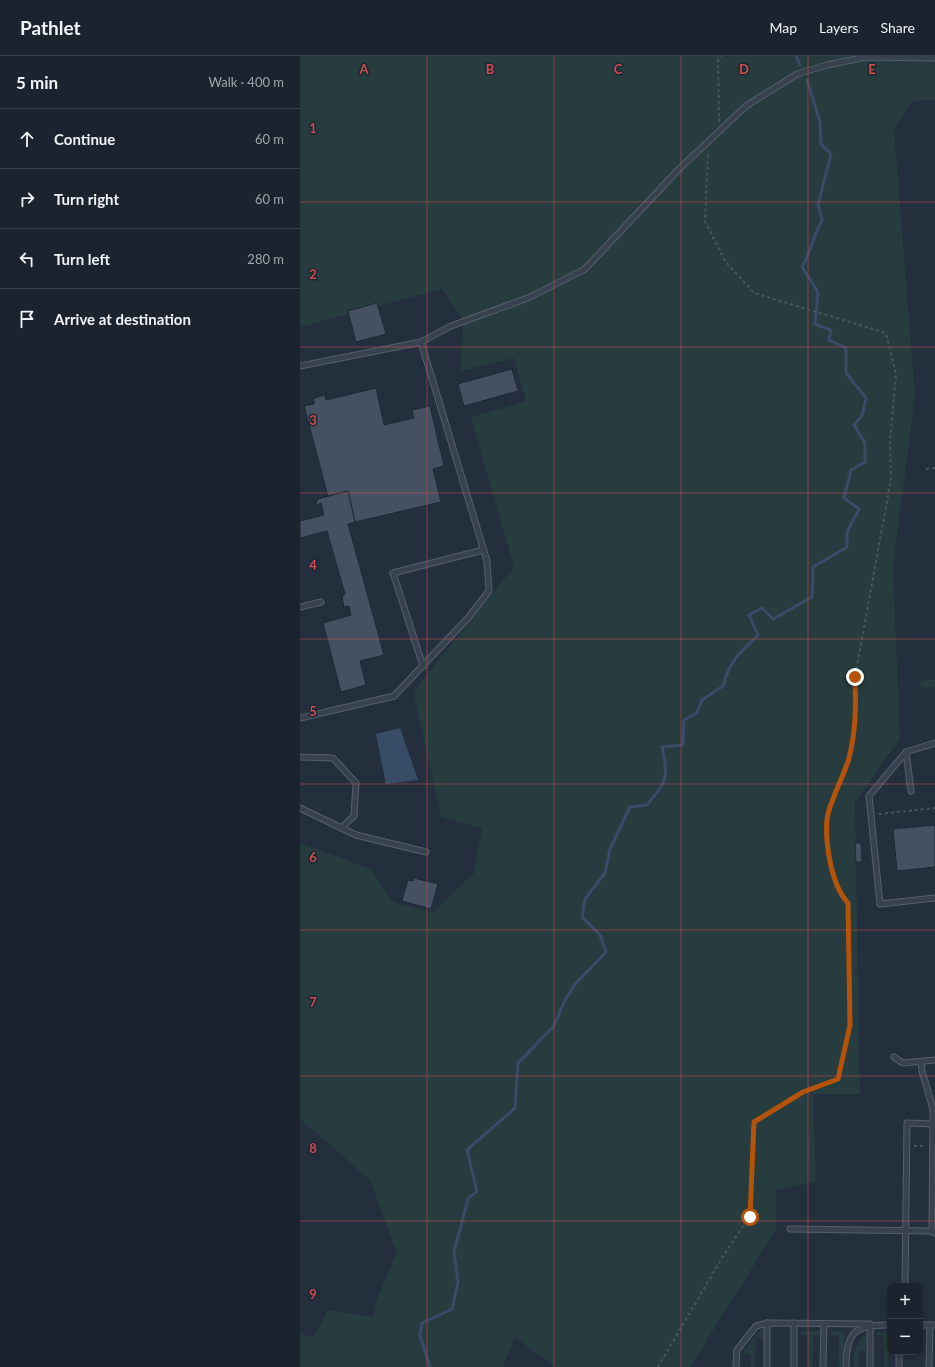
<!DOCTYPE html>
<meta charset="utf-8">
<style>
:root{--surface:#1b232e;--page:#282f3a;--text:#f1f3f6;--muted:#a0a4aa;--line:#39404a}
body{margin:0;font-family:Lato,sans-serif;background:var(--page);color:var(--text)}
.controls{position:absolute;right:12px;bottom:12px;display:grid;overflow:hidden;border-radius:8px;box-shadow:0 2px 6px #0003}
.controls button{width:36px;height:36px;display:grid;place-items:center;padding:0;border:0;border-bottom:1px solid var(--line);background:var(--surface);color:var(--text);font:20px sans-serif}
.stop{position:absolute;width:12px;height:12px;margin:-9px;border:3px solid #b45309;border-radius:50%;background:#fff}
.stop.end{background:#b45309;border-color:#fff;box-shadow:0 1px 4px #0008}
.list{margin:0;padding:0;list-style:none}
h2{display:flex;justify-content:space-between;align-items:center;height:52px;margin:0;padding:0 16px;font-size:17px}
h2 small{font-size:13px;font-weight:400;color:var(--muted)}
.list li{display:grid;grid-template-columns:26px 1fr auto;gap:12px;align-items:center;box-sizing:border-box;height:60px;padding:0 16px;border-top:1px solid var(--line)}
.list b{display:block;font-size:15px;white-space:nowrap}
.list em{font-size:13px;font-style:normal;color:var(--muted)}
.icon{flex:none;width:22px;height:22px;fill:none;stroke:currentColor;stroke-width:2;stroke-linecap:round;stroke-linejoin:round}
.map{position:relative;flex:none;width:635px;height:1311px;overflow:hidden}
header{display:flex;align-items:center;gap:24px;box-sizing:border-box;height:56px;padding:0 20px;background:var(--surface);border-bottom:1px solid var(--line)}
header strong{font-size:19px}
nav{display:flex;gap:22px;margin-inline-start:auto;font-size:14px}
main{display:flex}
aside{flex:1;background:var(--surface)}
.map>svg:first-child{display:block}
.green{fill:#263c3f}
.water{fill:#394c67}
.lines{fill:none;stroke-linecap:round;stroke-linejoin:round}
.stream{stroke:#394c67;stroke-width:3}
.building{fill:#455162;stroke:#1f2835}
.service-casing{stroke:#565f6c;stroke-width:7}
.path{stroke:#44595c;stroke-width:2;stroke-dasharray:3 3;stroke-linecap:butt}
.service{stroke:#38414e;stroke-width:5}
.route{stroke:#b45309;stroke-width:5}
.grid{fill:none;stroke:#ce4d50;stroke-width:1;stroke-opacity:0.55}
.grid-label{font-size:13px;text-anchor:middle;font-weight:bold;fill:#ce4d50;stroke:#1d2633;stroke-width:3;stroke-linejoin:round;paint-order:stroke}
</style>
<header>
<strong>Pathlet</strong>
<nav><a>Map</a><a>Layers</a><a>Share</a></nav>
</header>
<main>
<aside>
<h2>5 min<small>Walk · 400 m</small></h2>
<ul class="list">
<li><svg class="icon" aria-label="ahead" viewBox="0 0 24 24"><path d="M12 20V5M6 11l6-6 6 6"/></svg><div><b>Continue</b></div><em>60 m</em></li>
<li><svg class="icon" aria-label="right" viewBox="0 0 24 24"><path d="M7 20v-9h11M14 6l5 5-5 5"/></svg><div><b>Turn right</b></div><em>60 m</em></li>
<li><svg class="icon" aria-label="left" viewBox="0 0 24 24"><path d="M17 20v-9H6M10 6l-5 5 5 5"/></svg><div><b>Turn left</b></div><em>280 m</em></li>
<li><svg class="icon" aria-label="arrive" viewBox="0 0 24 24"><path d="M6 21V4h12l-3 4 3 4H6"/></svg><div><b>Arrive at destination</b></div></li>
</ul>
</aside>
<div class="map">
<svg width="635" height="1311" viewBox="0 0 635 1311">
<rect width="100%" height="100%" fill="#242f3e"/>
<g class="green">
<path d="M 0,0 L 635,0 L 635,44 L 612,45 L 594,73 L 615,340 L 593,510 L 600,683 L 555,746 L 560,1038 L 514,1038 L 515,1126 L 476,1134 L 476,1174 L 390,1311 L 255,1311 L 215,1281 L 203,1311 L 0,1311 L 0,1278 L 14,1281 L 28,1254 L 74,1261 L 76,1245 L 97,1197 L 70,1124 L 0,1063 L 0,787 L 71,813 L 93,846 L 132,857 L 174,817 L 182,772 L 141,761 L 113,636 L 214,511 L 171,361 L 226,345 L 214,302 L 161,315 L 163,263 L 142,233 L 0,271 Z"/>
<path d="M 635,623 L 635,631 L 621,632 L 620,625 Z"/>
<path d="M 461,1274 L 464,1274 L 464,1282 L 456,1282 L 455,1311 L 451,1311 L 451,1298 L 444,1298 L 444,1294 Z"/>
<path d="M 501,1275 L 520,1275 L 520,1279 L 513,1279 L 512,1311 L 508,1311 L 508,1279 L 501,1279 Z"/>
<path d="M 531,1275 L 541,1275 L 545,1278 L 542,1311 L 538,1311 L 539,1280 L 531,1279 Z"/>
<path d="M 577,1276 L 590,1276 L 590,1279 L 588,1280 L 588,1311 L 584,1311 L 584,1280 L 577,1279 Z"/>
<path d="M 563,1280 L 566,1280 L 565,1295 L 558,1295 L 558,1311 L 554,1311 C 554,1299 554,1289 563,1280 Z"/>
</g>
<path class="water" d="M 100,672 L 118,724 L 86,728 L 76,678 Z"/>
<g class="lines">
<g class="stream">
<path d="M 496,0 L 500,9"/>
<path d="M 130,1311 L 120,1279 L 122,1267 L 152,1253 L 158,1226 L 154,1196 L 168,1143 L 177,1135 L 167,1094 L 215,1052 L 218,1007 L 254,970 L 264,946 L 276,927 L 306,896 L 300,879 L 282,861 L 285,843 L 305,817 L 310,793 L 330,751 L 347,749 C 367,725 369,722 362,691 L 383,689 L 384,664 L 397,657 L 402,644 L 423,630 C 429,606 440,596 458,579 L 449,559 L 462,552 L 473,563 L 512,541 L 513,511 L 547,491 L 547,476 L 559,453 L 544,442 L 551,414 L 565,406 L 565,387 L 554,369 L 562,360 L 566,342 L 546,317 L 546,292 L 529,284 L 531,274 L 515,268 L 518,236 L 502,211 C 511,195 514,179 522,164 L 518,149 L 531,98 L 521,88 L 520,66 L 507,24"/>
</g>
</g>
<g class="building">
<path d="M 77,247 L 86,278 L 56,286 L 48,255 Z"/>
<path d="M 212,313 L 218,335 L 164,350 L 158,328 Z"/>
<path d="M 76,332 L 84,369 L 114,362 L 112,354 L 130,350 L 144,410 L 133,413 L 141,446 L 55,466 L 48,435 L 28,440 L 4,350 L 14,348 L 14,342 L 25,339 L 26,344 Z"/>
<path d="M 48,435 L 55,466 L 48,468 L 84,599 L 60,605 L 66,629 L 41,636 L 23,567 L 51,559 L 49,550 L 44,551 L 42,541 L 45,538 L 27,475 L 0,482 L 0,465 L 24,459 L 21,447 L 17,449 L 16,447 L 18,443 Z"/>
<path d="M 635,769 L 635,811 L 597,815 L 593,773 Z"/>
<path d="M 555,787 L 561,787 L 562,806 L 556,806 Z"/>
<path d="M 114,822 L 138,828 L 131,853 L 102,845 L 108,824 L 113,825 Z"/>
</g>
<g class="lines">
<g class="service-casing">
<g id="service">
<path d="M 121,286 L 151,270 L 228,242 L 285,213 L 379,113 L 446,50 L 497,18 L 527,9 L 566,1 L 635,2"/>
<path d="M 0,310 L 121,286 L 187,505 L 189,535 L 168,562 L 94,640 L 0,662"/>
<path d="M 0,551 L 21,546"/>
<path d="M 123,610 L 93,517 L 183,494"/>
<path d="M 635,687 L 606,696 L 569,740 L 580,848 L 635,842"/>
<path d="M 606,696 L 611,735"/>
<path d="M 0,701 L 33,702 L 56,727 L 54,760 L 41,772"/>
<path d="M 0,752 L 56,779 L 126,796"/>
<path d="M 594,1001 L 603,1007 L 635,1004"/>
<path d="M 621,1006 L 622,1015 L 633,1053 L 632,1175 L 635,1177"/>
<path d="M 490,1173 L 632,1175"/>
<path d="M 605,1230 L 607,1067 L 633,1068"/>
<path d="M 620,1269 L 635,1269"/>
<path d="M 436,1311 L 437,1294 L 456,1270 L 467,1267 L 570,1268 L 570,1311"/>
<path d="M 467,1311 L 467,1267"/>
<path d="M 494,1311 L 494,1267"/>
<path d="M 523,1311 L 524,1268"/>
<path d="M 546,1311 C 546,1276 555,1268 590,1269"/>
<path d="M 599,1311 L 599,1296"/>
<path d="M 629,1311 L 630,1269"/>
</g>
</g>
<g class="path">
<path d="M 419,66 L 418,5 L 421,0"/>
<path d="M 626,413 L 635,412"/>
<path d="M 579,758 L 635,752"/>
<path d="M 614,1090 L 625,1090"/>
<path d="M 358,1311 L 422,1202 L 449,1161 L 454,1066 L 503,1036 L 538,1023 L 551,969 L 548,847 L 543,842 L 530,807 L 527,762 L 549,703 L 556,660 L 555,621 L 591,423 L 590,385 L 596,318 L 586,277 L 454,237 L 425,205 L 405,165 L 408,96"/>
</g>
<use href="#service" class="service"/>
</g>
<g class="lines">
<path class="route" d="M 450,1161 L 454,1066 L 503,1036 L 538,1023 L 550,969 L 548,847 C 531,829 525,787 527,763 C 529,747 544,720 549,702 C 556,675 556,649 555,621"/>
</g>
<path class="grid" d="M 127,0 L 127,1311M 254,0 L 254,1311M 381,0 L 381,1311M 508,0 L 508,1311M 0,146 L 635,146M 0,291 L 635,291M 0,437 L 635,437M 0,583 L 635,583M 0,728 L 635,728M 0,874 L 635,874M 0,1020 L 635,1020M 0,1165 L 635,1165"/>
<g class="grid-label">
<text x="64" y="18">A</text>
<text x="190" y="18">B</text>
<text x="318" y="18">C</text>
<text x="444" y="18">D</text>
<text x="572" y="18">E</text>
<text x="13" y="77">1</text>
<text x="13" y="223">2</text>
<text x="13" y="369">3</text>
<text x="13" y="514">4</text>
<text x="13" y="660">5</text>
<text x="13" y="806">6</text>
<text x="13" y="951">7</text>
<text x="13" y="1097">8</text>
<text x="13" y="1243">9</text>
</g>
</svg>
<div class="controls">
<button>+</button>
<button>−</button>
</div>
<div class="stop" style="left:450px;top:1161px"></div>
<div class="stop end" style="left:555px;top:621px"></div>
</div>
</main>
